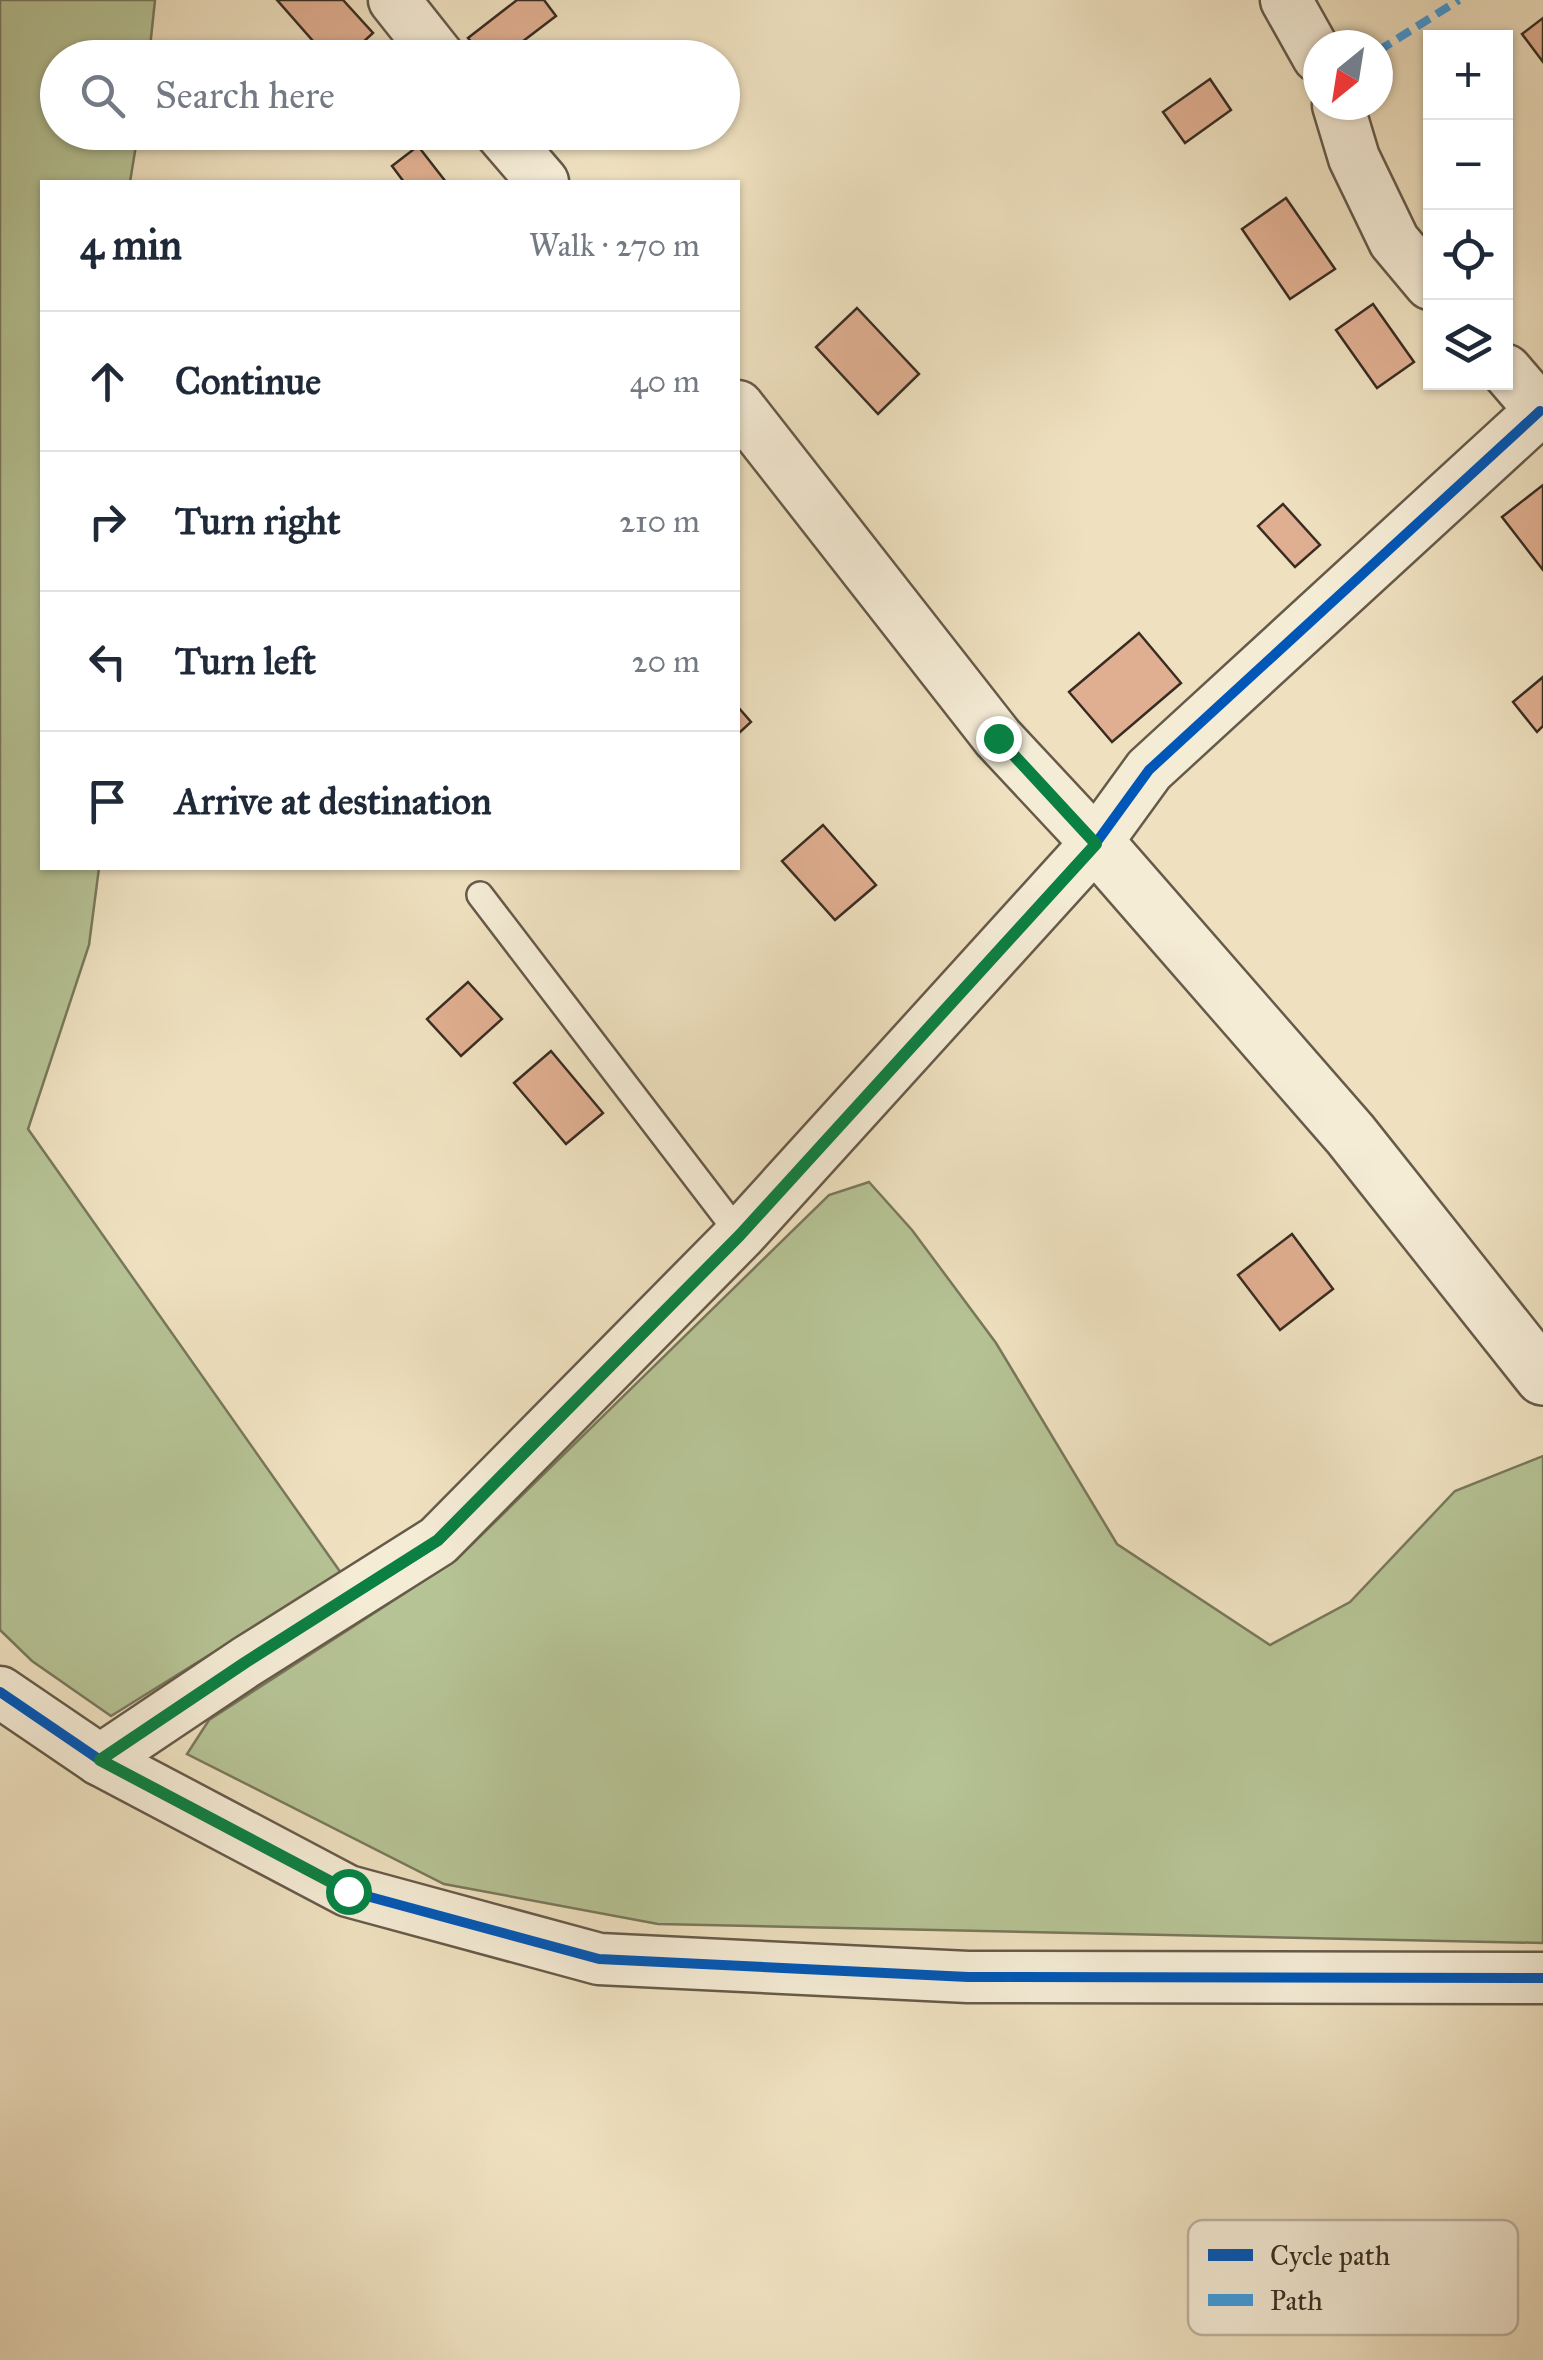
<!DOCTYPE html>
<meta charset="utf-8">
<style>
:root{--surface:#fff;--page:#f6f6f7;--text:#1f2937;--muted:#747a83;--line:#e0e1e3}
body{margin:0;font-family:"IM FELL Great Primer",serif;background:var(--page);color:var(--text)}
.controls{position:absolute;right:30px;top:30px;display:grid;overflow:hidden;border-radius:0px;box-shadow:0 2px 8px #0004}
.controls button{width:90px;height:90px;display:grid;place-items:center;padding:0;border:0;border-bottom:2px solid var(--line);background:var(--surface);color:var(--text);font:50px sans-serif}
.compass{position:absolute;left:1303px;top:30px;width:90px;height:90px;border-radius:50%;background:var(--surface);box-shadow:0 2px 8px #0004;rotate:210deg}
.stop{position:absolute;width:30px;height:30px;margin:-22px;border:8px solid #0b8043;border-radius:50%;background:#fff}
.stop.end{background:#0b8043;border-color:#fff;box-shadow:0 2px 10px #0008}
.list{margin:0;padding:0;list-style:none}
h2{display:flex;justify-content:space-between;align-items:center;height:130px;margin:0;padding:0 40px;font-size:42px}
h2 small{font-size:32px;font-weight:400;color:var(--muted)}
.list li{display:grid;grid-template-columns:65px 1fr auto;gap:30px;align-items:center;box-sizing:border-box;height:140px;padding:0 40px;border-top:2px solid var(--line)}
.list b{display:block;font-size:38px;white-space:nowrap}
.list em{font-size:32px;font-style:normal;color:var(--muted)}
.icon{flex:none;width:55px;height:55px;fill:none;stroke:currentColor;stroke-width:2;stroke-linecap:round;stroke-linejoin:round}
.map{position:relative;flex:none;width:1543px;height:2360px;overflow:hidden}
.search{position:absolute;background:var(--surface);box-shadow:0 2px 8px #0004;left:40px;top:40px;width:700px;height:110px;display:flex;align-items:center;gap:25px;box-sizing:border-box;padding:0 35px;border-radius:55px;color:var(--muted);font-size:38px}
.panel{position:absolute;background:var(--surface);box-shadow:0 2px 8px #0004;left:40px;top:180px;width:700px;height:690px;border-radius:0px}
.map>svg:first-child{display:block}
.green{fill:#b6c395;stroke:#78785c;stroke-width:2.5}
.building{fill:#e0af91;stroke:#392d23;stroke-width:2.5}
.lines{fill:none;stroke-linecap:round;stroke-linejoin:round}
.service-casing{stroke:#665a4a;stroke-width:30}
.minor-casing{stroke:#665a4a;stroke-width:55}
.tertiary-casing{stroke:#665a4a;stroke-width:60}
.service{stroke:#f5ecd6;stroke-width:25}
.minor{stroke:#f5ecd6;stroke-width:50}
.tertiary{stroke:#f5ecd6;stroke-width:55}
.quiet{stroke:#3e9de0;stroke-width:8;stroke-dasharray:15 8;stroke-linecap:butt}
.cycleway-casing{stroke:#f5ecd6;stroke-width:16}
.cycleway{stroke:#0057b8;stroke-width:10}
.route{stroke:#0b8043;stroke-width:12}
.key{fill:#f5ecd6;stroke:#bdb3a0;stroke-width:2.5}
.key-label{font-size:28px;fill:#392d23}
</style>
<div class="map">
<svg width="1543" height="2360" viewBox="0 0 1543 2360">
<rect width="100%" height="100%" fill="#efe1c0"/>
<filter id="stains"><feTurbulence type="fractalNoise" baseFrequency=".002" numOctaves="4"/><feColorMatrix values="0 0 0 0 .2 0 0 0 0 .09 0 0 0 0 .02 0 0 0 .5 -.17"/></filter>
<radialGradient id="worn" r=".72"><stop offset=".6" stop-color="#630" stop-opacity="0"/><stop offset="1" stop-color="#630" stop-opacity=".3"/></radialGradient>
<g class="green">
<path d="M 0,0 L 155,0 L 149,57 L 58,58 L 58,132 L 138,133 L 130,182 L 42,182 L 42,868 L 99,868 L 89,945 L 28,1129 L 341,1573 L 111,1716 L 32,1661 L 0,1630 Z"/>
<path d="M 869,1182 L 912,1230 L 996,1343 L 1117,1544 L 1270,1645 L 1350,1602 L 1455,1491 L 1543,1456 L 1543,1943 L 658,1924 L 444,1884 L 187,1754 L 209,1720 L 456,1560 L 829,1195 Z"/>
</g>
<g class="building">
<path d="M 277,0 L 343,0 L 373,33 L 346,58 L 328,58 Z"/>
<path d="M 517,0 L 544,0 L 556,16 L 501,58 L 484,58 L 468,38 Z"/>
<path d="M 1543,18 L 1543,62 L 1522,34 Z"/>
<path d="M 374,46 L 384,58 L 361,58 Z"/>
<path d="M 1210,79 L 1231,110 L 1185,143 L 1163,112 Z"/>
<path d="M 418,146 L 446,182 L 404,182 L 392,166 Z"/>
<path d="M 1286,198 L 1335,269 L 1290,299 L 1242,229 Z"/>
<path d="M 1373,304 L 1414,362 L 1377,388 L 1336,330 Z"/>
<path d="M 857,308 L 919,374 L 878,414 L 816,347 Z"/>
<path d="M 1543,485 L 1543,570 L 1502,517 Z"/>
<path d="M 1283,504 L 1320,545 L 1295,567 L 1258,526 Z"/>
<path d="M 1139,633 L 1181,683 L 1112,742 L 1069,692 Z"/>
<path d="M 1543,677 L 1543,726 L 1537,732 L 1513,702 Z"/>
<path d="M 738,707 L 751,722 L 738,734 Z"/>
<path d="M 823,825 L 876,885 L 835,920 L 782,861 Z"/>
<path d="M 468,982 L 502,1019 L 461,1056 L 427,1019 Z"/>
<path d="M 551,1051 L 603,1113 L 566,1144 L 514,1083 Z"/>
<path d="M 1292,1234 L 1333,1289 L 1280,1330 L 1238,1275 Z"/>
</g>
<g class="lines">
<g class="service-casing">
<path id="service" d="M 480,895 L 740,1235"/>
</g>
<g class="minor-casing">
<g id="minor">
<path d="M 394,0 L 440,58"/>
<path d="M 1286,0 L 1318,57"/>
<path d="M 1338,105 L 1354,158 L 1394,241 L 1430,284"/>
<path d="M 500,132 L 543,182"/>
<path d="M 1506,370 L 1543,413"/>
<path d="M 738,406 L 998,738 L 1096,843"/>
<path d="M 0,1692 L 100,1760 L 348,1891 L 599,1959 L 968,1977 L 1543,1978"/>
<path d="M 100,1760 L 246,1662 L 438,1541 L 740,1235 L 1096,843 L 1149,770 L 1540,411"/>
</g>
</g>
<g class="tertiary-casing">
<path id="tertiary" d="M 1096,843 L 1350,1134 L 1543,1377"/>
</g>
<use href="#service" class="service"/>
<use href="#minor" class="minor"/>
<use href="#tertiary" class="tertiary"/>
<path class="quiet" d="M 1378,51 L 1459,0"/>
<g class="cycleway-casing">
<g id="cycleway">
<path d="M 0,1692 L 100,1760 L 348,1891 L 599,1959 L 968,1977 L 1543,1978"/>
<path d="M 100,1760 L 246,1662 L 438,1541 L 740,1235 L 1096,843 L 1149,770 L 1540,411"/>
</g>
</g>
<use href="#cycleway" class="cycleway"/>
</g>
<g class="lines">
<path class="route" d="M 348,1891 L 100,1760 L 246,1662 L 438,1540 L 740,1235 L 1096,844 L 998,738"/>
</g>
<rect x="1188" y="2220" width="330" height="115" rx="15" class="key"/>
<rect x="1208" y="2249" width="45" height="12" fill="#0057b8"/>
<rect x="1208" y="2294" width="45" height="12" fill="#3e9de0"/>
<g class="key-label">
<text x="1270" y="2265">Cycle path</text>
<text x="1270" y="2310">Path</text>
</g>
<rect width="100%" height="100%" filter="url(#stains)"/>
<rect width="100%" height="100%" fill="url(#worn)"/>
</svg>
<div class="controls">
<button>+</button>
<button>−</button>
<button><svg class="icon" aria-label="locate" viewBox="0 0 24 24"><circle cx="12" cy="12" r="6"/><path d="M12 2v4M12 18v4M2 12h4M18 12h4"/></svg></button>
<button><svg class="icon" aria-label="layers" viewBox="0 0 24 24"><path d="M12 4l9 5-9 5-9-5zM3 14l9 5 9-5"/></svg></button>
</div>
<svg class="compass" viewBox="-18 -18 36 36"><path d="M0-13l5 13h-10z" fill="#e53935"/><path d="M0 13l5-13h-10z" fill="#747a83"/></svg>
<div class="stop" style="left:348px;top:1891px"></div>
<div class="stop end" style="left:998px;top:738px"></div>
<div class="search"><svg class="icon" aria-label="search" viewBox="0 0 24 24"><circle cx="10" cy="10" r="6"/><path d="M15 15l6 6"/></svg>Search here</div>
<section class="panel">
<h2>4 min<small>Walk · 270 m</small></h2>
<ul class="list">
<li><svg class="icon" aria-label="ahead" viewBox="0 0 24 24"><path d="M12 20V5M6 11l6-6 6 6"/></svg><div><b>Continue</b></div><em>40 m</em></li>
<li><svg class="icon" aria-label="right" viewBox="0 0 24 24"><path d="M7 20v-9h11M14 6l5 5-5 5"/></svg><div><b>Turn right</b></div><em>210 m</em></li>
<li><svg class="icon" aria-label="left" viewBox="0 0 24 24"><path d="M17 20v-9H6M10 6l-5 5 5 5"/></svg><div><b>Turn left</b></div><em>20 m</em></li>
<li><svg class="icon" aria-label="arrive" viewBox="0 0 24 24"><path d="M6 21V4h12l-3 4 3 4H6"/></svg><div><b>Arrive at destination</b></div></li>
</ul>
</section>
</div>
